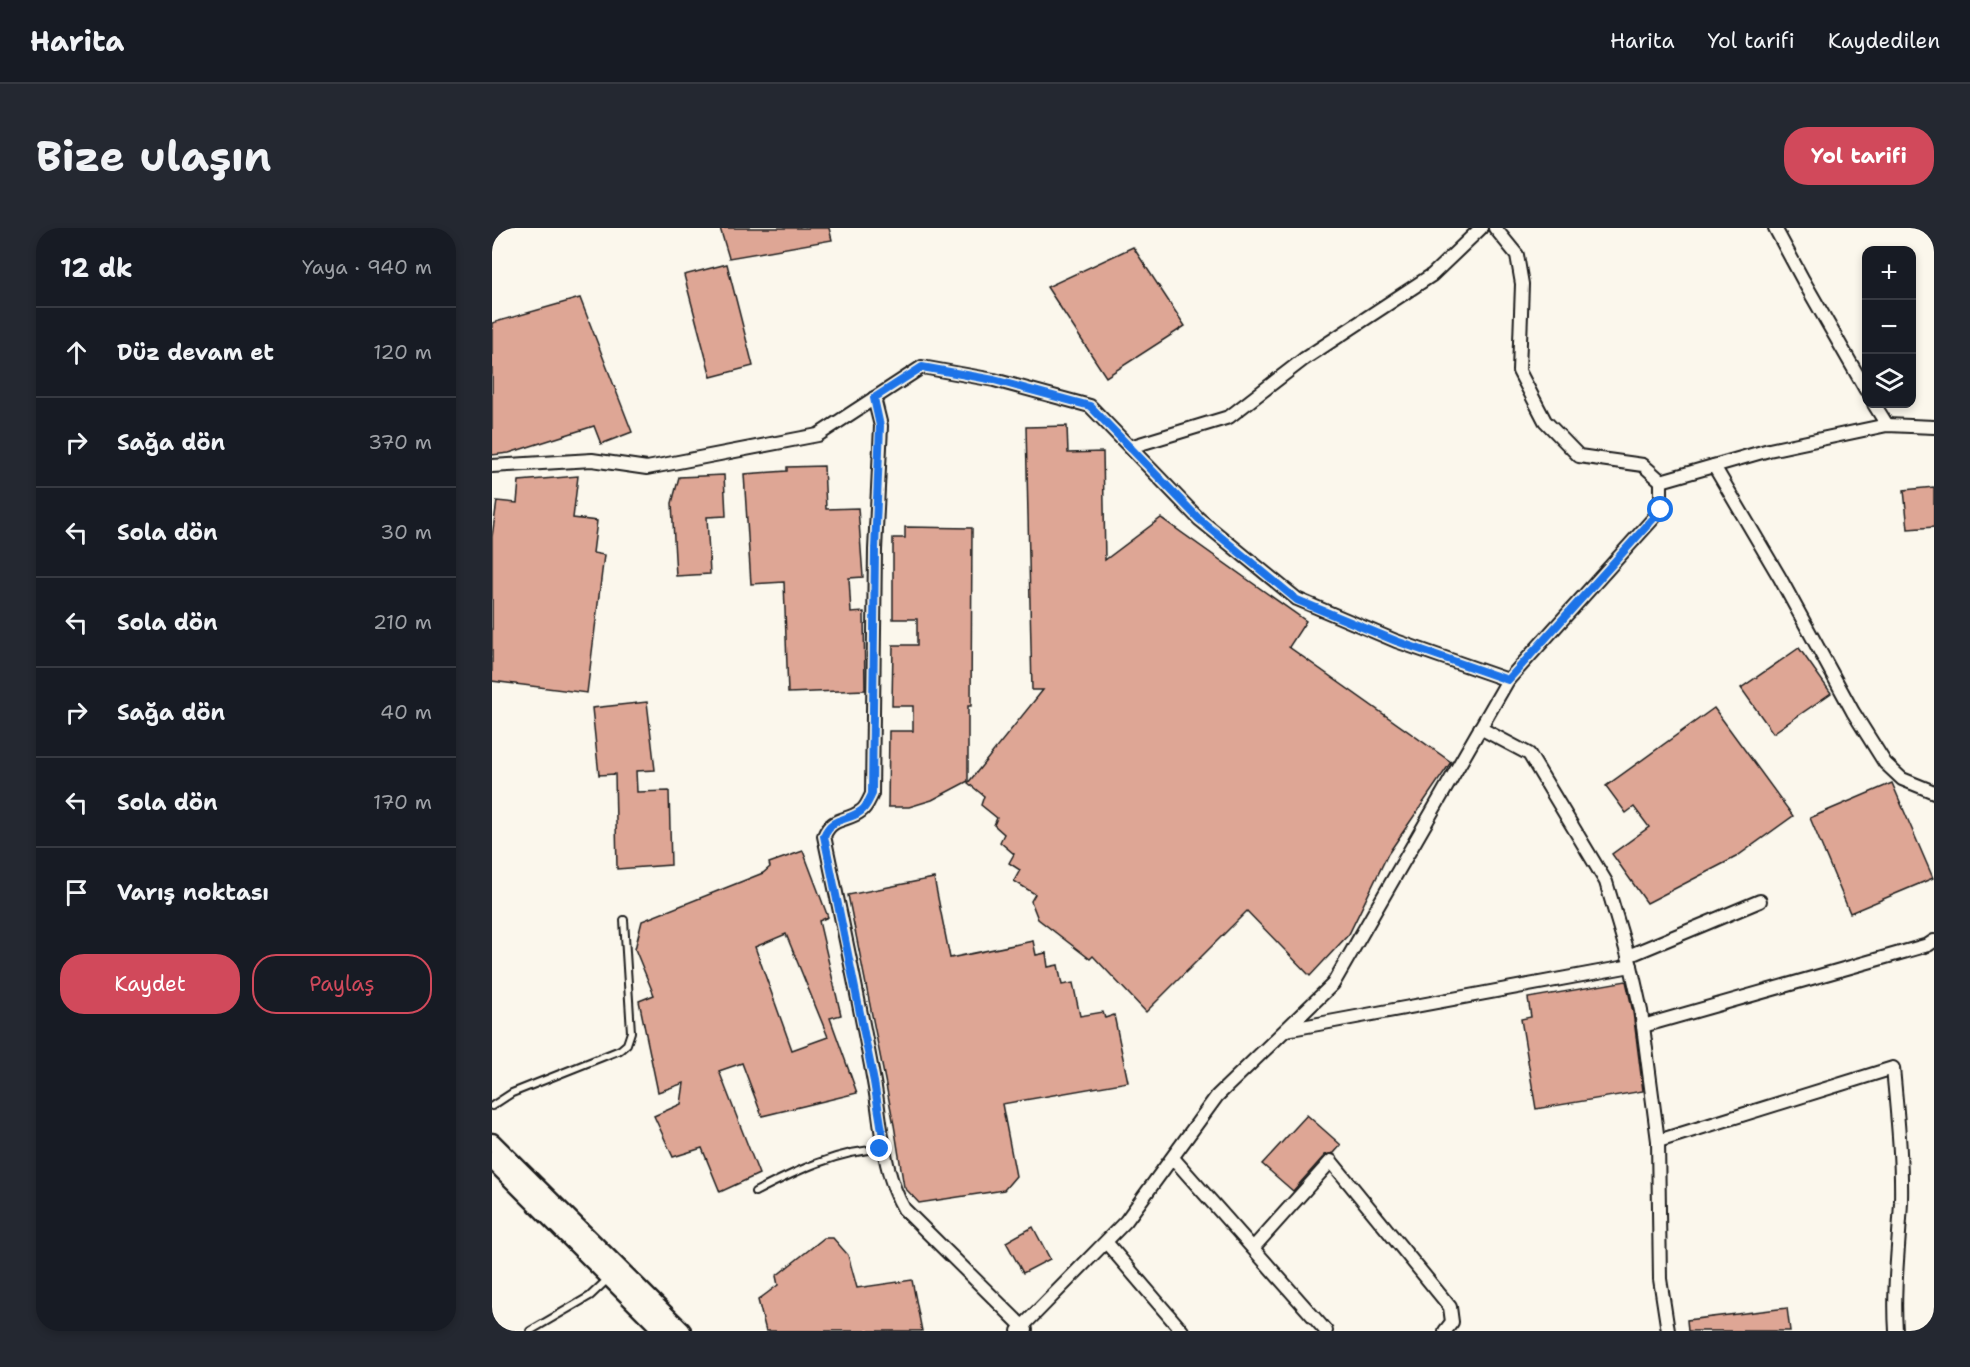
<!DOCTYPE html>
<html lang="tr">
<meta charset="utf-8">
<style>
:root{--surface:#171b24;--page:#242831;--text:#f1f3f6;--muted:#9ea1a6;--line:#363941;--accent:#d1495b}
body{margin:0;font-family:"Shantell Sans",sans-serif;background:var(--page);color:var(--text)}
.controls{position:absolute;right:18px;top:18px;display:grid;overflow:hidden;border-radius:12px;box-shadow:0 3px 9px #0003}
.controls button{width:54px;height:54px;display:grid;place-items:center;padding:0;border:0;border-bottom:2px solid var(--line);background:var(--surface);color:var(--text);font:30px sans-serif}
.stop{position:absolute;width:18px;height:18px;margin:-14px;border:4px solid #1a73e8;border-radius:50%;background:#fff}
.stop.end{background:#1a73e8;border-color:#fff;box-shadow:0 2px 6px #0008}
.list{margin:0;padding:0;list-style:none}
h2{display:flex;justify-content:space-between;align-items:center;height:78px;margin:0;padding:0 24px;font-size:26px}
h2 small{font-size:20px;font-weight:400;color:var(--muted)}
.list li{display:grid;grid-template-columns:39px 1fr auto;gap:18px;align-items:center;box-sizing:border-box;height:90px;padding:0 24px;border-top:2px solid var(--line)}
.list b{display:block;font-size:22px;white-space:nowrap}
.list em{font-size:20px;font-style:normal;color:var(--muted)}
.actions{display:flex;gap:12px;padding:18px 24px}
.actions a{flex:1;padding:14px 0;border:2px solid var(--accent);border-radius:24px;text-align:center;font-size:21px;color:var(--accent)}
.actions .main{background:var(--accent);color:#fff}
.icon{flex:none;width:33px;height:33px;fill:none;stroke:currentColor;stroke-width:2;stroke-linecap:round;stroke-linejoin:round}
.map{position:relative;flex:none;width:1442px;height:1103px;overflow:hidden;border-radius:24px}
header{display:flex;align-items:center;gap:36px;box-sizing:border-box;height:84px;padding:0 30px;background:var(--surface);border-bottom:2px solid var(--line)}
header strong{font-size:28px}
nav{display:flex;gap:33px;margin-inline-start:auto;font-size:21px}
.intro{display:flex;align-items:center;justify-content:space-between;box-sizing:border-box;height:144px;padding:0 36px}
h1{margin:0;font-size:42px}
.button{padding:15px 27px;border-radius:24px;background:var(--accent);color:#fff;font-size:21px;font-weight:700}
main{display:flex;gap:36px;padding:0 36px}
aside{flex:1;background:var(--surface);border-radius:24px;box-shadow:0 3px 9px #0003}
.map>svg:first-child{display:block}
.building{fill:#dea695;stroke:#1c1c1c;stroke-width:1.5;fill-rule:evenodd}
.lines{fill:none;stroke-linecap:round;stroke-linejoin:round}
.lane-casing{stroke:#1c1c1c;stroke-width:10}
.street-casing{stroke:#1c1c1c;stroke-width:16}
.secondary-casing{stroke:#1c1c1c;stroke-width:21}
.lane{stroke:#fbf7ec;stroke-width:6}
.street{stroke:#fbf7ec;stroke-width:12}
.secondary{stroke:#fbf7ec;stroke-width:16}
.route{stroke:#1a73e8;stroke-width:8}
</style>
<header>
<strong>Harita</strong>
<nav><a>Harita</a><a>Yol tarifi</a><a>Kaydedilen</a></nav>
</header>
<div class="intro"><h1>Bize ulaşın</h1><a class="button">Yol tarifi</a></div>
<main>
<aside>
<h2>12 dk<small>Yaya · 940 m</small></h2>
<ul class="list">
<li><svg class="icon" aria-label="ahead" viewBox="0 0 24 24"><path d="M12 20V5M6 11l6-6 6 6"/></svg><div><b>Düz devam et</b></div><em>120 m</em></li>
<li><svg class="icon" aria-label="right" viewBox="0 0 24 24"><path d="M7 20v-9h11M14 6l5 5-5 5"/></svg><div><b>Sağa dön</b></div><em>370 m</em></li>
<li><svg class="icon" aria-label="left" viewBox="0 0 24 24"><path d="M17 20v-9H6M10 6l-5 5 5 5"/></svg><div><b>Sola dön</b></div><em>30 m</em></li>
<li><svg class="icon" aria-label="left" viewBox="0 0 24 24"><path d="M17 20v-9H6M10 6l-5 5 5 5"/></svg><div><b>Sola dön</b></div><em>210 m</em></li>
<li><svg class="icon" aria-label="right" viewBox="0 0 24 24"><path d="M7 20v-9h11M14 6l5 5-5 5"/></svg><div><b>Sağa dön</b></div><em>40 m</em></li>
<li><svg class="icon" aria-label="left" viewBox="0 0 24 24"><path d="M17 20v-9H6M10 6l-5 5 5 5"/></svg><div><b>Sola dön</b></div><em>170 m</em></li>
<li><svg class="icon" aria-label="arrive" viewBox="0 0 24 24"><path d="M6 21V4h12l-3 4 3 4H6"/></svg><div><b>Varış noktası</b></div></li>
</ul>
<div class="actions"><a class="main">Kaydet</a><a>Paylaş</a></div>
</aside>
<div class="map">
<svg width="1442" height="1103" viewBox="0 0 1442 1103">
<rect width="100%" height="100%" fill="#fbf7ec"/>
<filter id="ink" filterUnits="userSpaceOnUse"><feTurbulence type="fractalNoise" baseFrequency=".0167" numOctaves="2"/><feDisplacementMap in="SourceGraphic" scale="12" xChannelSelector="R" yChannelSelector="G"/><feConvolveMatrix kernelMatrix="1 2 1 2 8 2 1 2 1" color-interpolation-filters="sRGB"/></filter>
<g filter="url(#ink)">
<g class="building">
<path d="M 228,0 L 337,0 L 340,12 L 237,30 Z"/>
<path d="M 641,19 L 693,98 L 614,149 L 555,59 Z"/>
<path d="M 235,36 L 261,138 L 219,149 L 192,47 Z"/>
<path d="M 88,70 L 140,204 L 109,216 L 102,198 L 17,225 L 0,227 L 0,95 Z"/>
<path d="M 575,198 L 576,225 L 611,224 L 613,332 L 669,290 L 814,393 L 797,419 L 959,534 L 896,626 L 857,706 L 818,748 L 755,683 L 654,784 L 601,728 L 598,731 L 546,691 L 539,673 L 543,666 L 522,653 L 528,642 L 517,635 L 522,626 L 508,614 L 512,606 L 502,597 L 505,590 L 489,577 L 492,568 L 476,555 L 551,462 L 540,462 L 534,199 Z"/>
<path d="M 332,238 L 334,281 L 366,280 L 371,349 L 357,350 L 359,385 L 372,384 L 373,462 L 296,465 L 292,354 L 259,356 L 252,246 L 295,243 L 295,239 Z"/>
<path d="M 232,247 L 234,288 L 215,289 L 218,346 L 184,348 L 180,275 L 187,249 Z"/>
<path d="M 86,248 L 81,290 L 105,293 L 101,325 L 112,327 L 95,465 L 0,453 L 0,309 L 5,273 L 25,275 L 27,253 Z"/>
<path d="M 1442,259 L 1442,299 L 1416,301 L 1412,262 Z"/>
<path d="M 413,299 L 480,300 L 479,478 L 476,478 L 476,553 L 440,572 L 417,579 L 396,579 L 397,503 L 421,503 L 421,478 L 400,478 L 401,417 L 425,417 L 425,391 L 401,391 L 401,310 L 413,310 Z"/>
<path d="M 1307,420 L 1339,465 L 1281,505 L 1249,460 Z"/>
<path d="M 155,474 L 163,542 L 144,543 L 145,564 L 177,563 L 179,637 L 125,641 L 123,546 L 107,547 L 100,480 Z"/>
<path d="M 1222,480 L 1301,588 L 1244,629 L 1155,675 L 1120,626 L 1157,599 L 1142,579 L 1134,585 L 1114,558 Z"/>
<path d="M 1400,555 L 1441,650 L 1358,685 L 1318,590 Z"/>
<path d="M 311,623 L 336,689 L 327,693 L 349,787 L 338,790 L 365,865 L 270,888 L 250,835 L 227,843 L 267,946 L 228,964 L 210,920 L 181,929 L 162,888 L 189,876 L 192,855 L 166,864 L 147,773 L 162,767 L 143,721 L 150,693 L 271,645 L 278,639 L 277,635 ZM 294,706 L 336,809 L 300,822 L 263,719 Z"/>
<path d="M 442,650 L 458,730 L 541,713 L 544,727 L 554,725 L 556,739 L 566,737 L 570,757 L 581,755 L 588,788 L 611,784 L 613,790 L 622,787 L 636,854 L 510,876 L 524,948 L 512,962 L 427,975 L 412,959 L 402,897 L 356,667 Z"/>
<path d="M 1134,753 L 1141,784 L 1151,863 L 1044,881 L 1029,791 L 1039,789 L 1036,770 Z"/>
<path d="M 815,887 L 849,917 L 842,925 L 833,927 L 801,963 L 770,936 Z"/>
<path d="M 541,999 L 558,1031 L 531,1045 L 514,1014 Z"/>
<path d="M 332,1010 L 341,1010 L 356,1027 L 365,1060 L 420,1052 L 430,1103 L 274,1103 L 266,1072 L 286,1057 L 284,1048 Z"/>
<path d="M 1295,1080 L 1298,1103 L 1196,1103 L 1195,1092 Z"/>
</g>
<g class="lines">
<g class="lane-casing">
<g id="lane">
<path d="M 0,878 L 20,865 L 128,822 L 135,816 L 139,804 L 132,692"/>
<path d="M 263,964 C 304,943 346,922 392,921"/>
<path d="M 38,1103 L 98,1068 L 117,1050"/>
</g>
</g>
<g class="street-casing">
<g id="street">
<path d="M 1003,0 L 1025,27 L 1030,56 L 1027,143 L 1053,193 L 1087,228 L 1151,237 L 1169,253 L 1169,282 L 1016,452"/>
<path d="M 1283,0 L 1311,52 L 1374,162"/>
<path d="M 382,170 L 389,198 L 383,322 L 380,566 C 377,572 374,580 369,583 C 355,594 340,588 332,608 C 349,689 367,771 382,854 C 390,897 390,943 412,981 L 534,1102"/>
<path d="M 1382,176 L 1395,197"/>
<path d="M 638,219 L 737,189 L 812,131 L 940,47 L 989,0"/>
<path d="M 0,238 L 100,232 L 155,240 L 326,207 L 430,139 L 502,152 L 598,178 L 707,291 L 805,371 L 904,413 L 1016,452 L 841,756 L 725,868 L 634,993 L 526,1103"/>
<path d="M 1222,238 L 1288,350 L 1361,484 L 1393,535 L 1410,551 L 1442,564"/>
<path d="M 1169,253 L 1277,222 L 1395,197 L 1442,199"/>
<path d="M 988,500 L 1037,526 L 1114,654 L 1139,738 L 1149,783 L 1166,913 L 1168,1051 L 1176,1103"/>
<path d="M 1136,728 L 1268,673"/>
<path d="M 1151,798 L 1436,717 L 1442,713"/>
<path d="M 794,802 L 1139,738"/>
<path d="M 1166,913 L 1401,840 C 1405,884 1410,929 1409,974 C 1407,1017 1401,1059 1404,1103"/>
<path d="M 681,930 L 834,1103"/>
<path d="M 614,1014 L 690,1103"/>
<path d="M 761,1020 L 839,933 L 958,1079 L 960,1094 L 953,1103"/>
</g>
</g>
<g class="secondary-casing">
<g id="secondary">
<path d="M 0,914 L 190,1103"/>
<path d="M 0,932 L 171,1103"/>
</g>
</g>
<use href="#lane" class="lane"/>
<use href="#street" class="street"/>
<use href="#secondary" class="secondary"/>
</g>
</g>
<g class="lines" filter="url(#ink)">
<path class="route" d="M 388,921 L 393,921 L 382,854 L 332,608 C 340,588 355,594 369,583 C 374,580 377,572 380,566 L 383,322 L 388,198 L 382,170 L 430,139 L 502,152 L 598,178 L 707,291 L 805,372 L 904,413 L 1016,452 L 1169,282"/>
</g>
</svg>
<div class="controls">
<button>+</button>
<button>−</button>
<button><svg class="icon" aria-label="layers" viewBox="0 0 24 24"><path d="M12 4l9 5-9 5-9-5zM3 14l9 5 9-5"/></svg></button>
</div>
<div class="stop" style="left:1169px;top:282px"></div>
<div class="stop end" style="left:388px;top:921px"></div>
</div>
</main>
